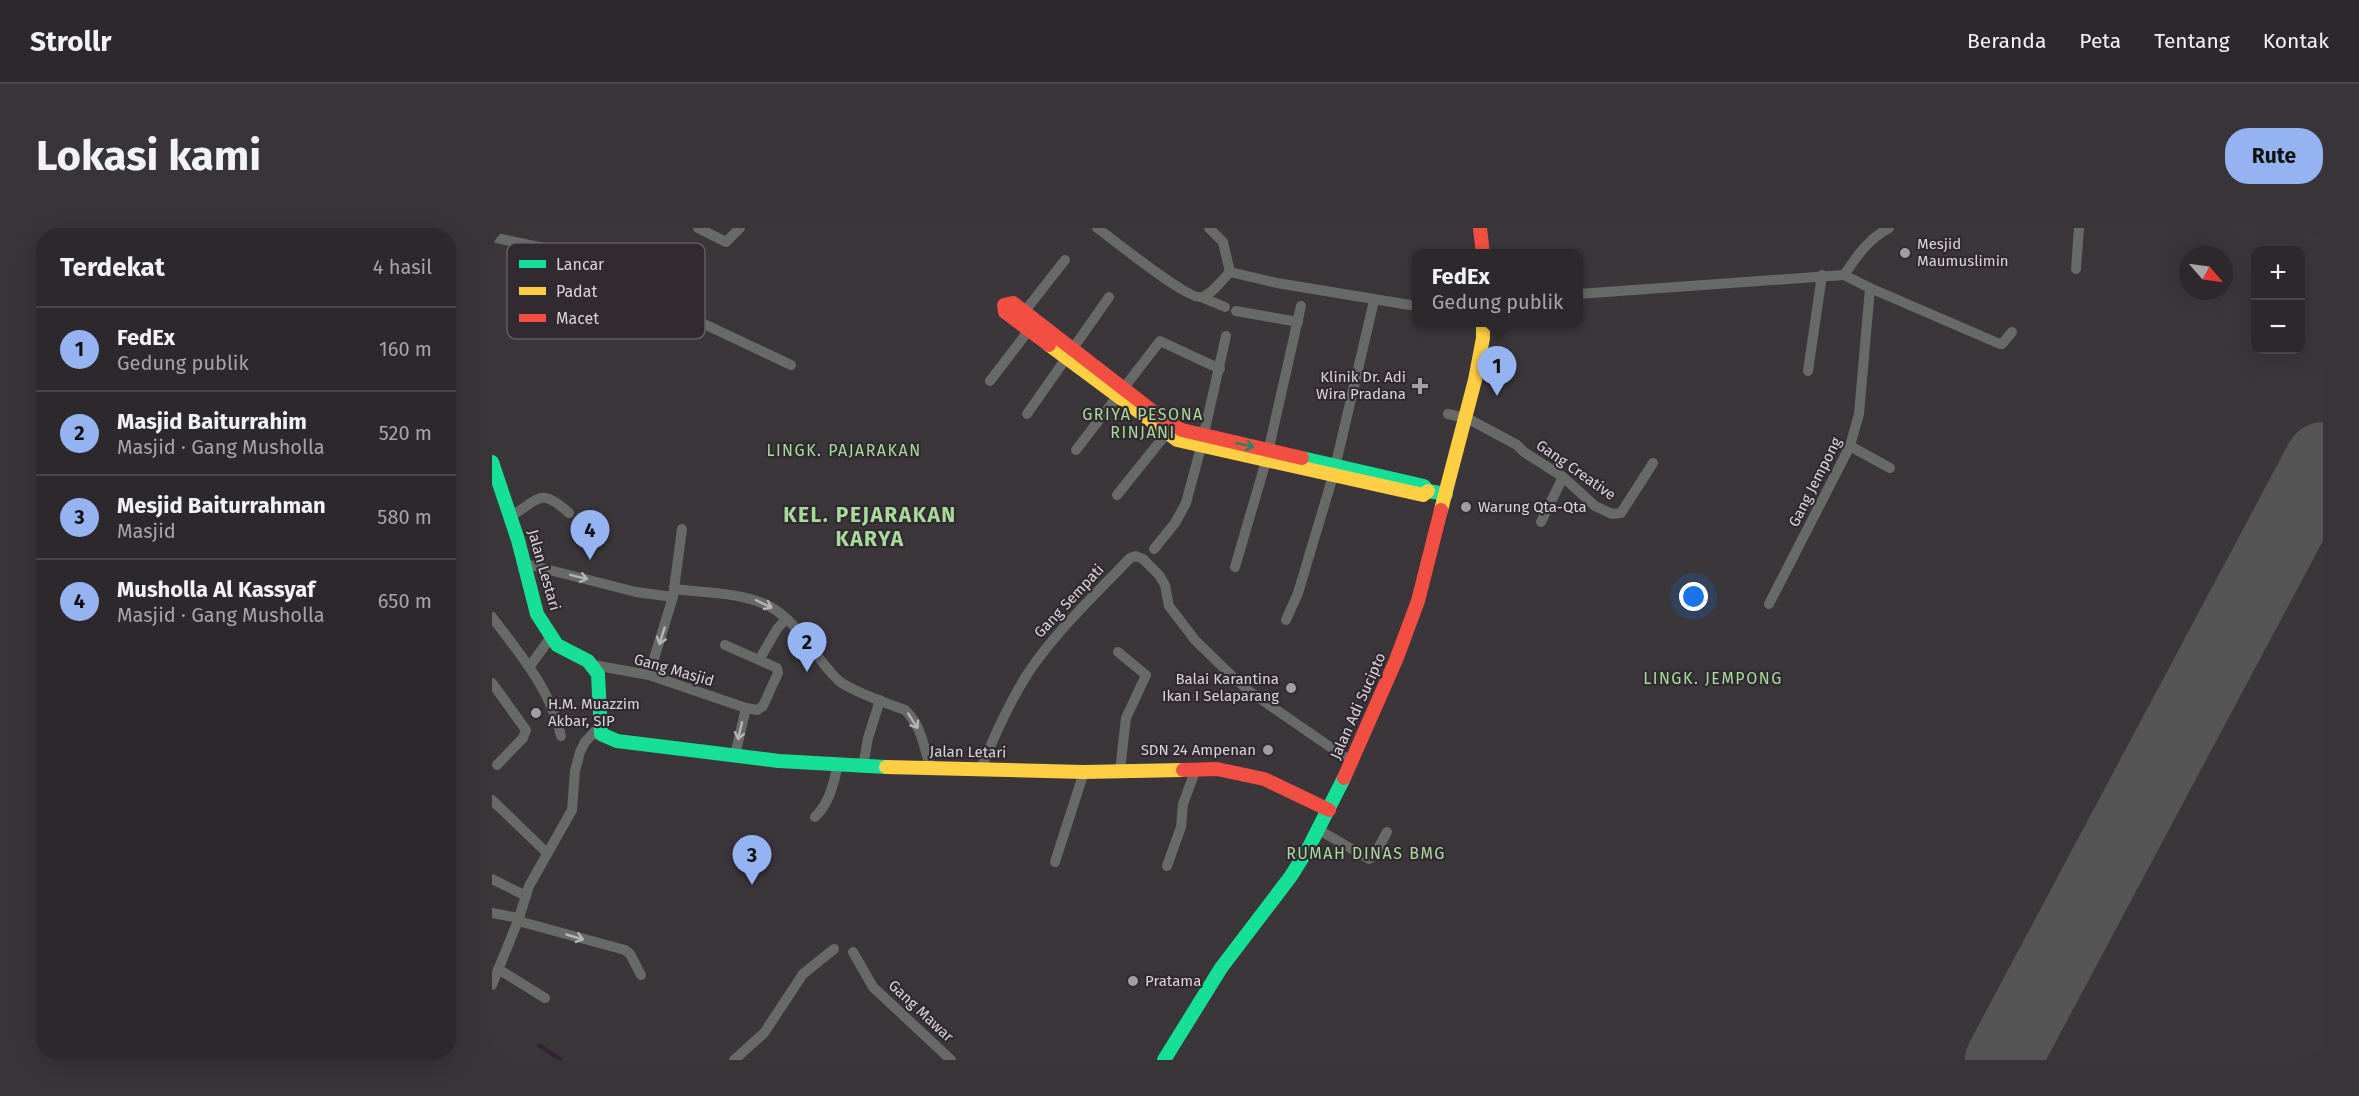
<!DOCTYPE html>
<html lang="id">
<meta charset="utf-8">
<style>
:root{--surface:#2c282c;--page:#383438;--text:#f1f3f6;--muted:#a6a6a9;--line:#484448;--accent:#95b2f1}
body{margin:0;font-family:"Fira Sans",sans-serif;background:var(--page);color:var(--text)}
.controls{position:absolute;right:18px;top:18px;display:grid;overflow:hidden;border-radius:12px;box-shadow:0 6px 24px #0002}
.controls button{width:54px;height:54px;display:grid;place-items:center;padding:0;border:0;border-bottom:2px solid var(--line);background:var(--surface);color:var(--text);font:30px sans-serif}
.compass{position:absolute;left:1687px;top:18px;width:54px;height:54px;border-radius:50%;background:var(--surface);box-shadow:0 6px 24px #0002;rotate:118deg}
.you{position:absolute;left:1202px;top:369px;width:21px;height:21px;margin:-15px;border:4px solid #fff;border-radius:50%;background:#1a73e8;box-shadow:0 0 0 9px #1a73e833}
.badge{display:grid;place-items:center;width:39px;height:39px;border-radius:50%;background:var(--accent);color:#111;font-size:20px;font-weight:700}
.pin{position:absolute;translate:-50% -50px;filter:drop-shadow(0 2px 3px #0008)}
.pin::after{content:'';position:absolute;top:32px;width:21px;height:18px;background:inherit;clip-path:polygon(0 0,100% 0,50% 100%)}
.popup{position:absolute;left:920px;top:21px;width:171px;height:78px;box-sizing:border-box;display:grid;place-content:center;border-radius:12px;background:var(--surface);filter:drop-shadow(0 2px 4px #0005);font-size:20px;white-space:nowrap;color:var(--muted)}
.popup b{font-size:22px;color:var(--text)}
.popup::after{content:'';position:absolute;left:50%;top:100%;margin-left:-12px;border:12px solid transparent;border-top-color:var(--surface)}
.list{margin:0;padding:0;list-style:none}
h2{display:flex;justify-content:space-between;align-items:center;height:78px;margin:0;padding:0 24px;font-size:26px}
h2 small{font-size:20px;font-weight:400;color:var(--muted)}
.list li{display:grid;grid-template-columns:39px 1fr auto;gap:18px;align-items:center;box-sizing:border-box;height:84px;padding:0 24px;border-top:2px solid var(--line)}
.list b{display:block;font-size:22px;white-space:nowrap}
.list p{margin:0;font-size:20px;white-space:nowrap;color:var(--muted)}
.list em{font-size:20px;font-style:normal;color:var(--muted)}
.map{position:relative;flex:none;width:1831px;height:832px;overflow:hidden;border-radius:24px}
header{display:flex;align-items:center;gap:36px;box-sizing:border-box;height:84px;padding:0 30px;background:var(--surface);border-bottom:2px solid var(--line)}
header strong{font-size:28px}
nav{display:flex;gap:33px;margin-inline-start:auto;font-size:21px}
.intro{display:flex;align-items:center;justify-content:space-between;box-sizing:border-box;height:144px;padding:0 36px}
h1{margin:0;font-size:42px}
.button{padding:15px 27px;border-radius:24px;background:var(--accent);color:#111;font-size:21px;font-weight:700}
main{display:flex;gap:36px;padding:0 36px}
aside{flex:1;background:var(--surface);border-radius:24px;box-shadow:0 6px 24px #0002}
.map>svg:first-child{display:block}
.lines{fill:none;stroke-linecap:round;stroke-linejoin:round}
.stream{stroke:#352036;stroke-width:4}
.runway{stroke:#565556;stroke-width:76}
.street{stroke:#676a66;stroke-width:10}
.fast{stroke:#16e098;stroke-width:14}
.slow{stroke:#ffcf43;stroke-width:14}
.jam{stroke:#f24e42;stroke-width:14}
.oneway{stroke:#248664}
.oneway2{stroke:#b6b5b6}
.poi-dot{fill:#a19da1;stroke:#312b31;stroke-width:2}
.labels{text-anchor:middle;stroke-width:4.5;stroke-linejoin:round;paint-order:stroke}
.poi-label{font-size:15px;fill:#d8d5d9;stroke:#312b31;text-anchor:start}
.street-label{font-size:15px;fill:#d8d5d9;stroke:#312b31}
.neighbourhood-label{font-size:16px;letter-spacing:1.5px;fill:#a8da9b;stroke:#312b31}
.district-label{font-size:21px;font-weight:bold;letter-spacing:1.5px;fill:#a8da9b;stroke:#312b31}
.key{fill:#312b31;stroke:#635e63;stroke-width:1.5}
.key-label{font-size:16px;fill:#d8d5d9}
</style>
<header>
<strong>Strollr</strong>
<nav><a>Beranda</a><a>Peta</a><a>Tentang</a><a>Kontak</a></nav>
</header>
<div class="intro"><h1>Lokasi kami</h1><a class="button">Rute</a></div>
<main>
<aside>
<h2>Terdekat<small>4 hasil</small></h2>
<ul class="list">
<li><span class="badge">1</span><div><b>FedEx</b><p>Gedung publik</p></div><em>160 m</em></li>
<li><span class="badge">2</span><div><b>Masjid Baiturrahim</b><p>Masjid · Gang Musholla</p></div><em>520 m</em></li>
<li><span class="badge">3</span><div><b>Mesjid Baiturrahman</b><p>Masjid</p></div><em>580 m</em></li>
<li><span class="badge">4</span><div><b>Musholla Al Kassyaf</b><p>Masjid · Gang Musholla</p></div><em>650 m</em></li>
</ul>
</aside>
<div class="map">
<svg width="1831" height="832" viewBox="0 0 1831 832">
<rect width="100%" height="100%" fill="#3a363a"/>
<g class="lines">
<path class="stream" d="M 47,817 L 69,832"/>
<path class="runway" d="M 1511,832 L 1831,232"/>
<g class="street">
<path d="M 206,0 L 234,14 L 248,0"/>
<path d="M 605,0 C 621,11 696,73 710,69 C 720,66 731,51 738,44"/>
<path d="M 717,0 L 731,14 L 738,44 L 785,55 L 924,78"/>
<path d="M 0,9 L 146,40 C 158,48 150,63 161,72 L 299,137"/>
<path d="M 1584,41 L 1587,0"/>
<path d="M 1378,60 L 1508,116 L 1510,116 L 1520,104"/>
<path d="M 1086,66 L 1352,47 C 1365,28 1376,11 1397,0"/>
<path d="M 709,69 L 733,79"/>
<path d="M 744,83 L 806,94"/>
<path d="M 529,88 L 573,32"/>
<path d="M 1316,143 L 1330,47"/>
<path d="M 498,153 L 537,102"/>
<path d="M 535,186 L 617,69"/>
<path d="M 956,186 L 965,188"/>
<path d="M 973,189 L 1025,217 L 1032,224 L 1071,249 L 1103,278 L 1120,286 L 1129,285 L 1161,235"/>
<path d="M 1358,218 L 1398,240"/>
<path d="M 584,222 L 668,113 L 728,141"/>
<path d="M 625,267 L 674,206"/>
<path d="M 19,288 C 47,272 47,258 77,285"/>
<path d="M 1049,294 L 1071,249"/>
<path d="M 662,321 L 683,295 L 694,275 L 709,219 L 734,108"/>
<path d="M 30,335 L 144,364 L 181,369 L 182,361 C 213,365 249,364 277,378 C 307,394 322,429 346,452 C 358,463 397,476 413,482 C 429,497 432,518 438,539"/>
<path d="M 743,339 L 774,233 L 809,78"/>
<path d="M 182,361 L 190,301"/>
<path d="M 1277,376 L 1358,218 L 1367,186 L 1378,60 L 1352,47"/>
<path d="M 0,389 C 28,426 59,462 69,508"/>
<path d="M 794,392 L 806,365 L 841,248 L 881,77"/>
<path d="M 233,417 L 267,432"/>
<path d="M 626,424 L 654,447 L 634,490 L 628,542"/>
<path d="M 101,437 L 157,447 L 254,480 L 265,482 L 271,478 L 286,445 L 285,440 L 267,432 L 285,401 L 294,391"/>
<path d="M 38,438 L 59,409"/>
<path d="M 157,447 L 181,369"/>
<path d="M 0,455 L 34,502 L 31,510 L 5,537"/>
<path d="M 243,527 L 254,480"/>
<path d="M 371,539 L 376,510 L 388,472"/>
<path d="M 489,540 C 503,507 517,475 536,445 C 565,402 603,367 638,330 L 644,328 L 651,331 L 667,347 L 673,357 L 677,378 L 703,412 L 740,448 L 757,463 L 860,534"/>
<path d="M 0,572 L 55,625"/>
<path d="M 323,589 C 338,574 341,557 346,537"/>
<path d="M 827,602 L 877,631 L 882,628 L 895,604"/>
<path d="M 563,634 L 592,544"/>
<path d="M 675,638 L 689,599 L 691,576 L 704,541"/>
<path d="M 0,651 L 34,668"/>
<path d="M 0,685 L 27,690"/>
<path d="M 26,693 L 133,722 L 138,726 L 149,747"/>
<path d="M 361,724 L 381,759 L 459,832"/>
<path d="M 6,741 L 53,770"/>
<path d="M 0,757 L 27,690 L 37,658 L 80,582 L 83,543 L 88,524 L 93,514 L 107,499"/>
<path d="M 242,832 L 272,805 L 311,746 L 342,721"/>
</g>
<g class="fast">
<path d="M 810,230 L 932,258 L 936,263 L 954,266"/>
<path d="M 0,234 L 26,312 L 45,386 L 65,417 L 96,433 L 106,446 L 109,506 L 125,513 L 287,533 L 394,539"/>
<path d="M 672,832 L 729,740 L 799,648 L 817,619 L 852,550"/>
</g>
<g class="slow">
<path d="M 557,117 L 685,212 L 931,267 L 936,263"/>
<path d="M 949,282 L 983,152 L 991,110 L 991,94"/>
<path d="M 394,539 L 592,544 L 691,542"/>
</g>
<g class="jam">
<path d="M 988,0 L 991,26"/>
<path d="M 557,117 L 513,84 L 512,77 L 521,75 L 672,192 L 690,202 L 810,230"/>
<path d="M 691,542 L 725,541 L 772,551 L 837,582"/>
<path d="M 852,550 L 904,432 L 926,373 L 949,282"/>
</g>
</g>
<defs><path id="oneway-shaft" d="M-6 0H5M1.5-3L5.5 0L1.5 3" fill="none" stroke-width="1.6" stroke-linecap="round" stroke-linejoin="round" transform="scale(1.5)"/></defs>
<use class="oneway" href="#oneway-shaft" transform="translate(753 217) rotate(13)"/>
<g class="oneway2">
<use href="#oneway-shaft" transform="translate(87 349) rotate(14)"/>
<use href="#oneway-shaft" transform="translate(272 376) rotate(26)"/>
<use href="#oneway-shaft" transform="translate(170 408) rotate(107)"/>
<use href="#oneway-shaft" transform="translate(421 493) rotate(57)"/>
<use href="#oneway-shaft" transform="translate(248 503) rotate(103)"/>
<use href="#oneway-shaft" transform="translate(83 709) rotate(16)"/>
</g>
<g class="poi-dot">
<circle cx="1413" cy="25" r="6"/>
<path d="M925 149h6v6h6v6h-6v6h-6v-6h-6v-6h6z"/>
<circle cx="974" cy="279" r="6"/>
<circle cx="799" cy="460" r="6"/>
<circle cx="44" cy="485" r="6"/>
<circle cx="776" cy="522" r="6"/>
<circle cx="641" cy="753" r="6"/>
</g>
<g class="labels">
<g class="poi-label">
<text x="1425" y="21">Mesjid<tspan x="1425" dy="17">Maumuslimin</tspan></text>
<text x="914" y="154" text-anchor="end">Klinik Dr. Adi<tspan x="914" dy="17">Wira Pradana</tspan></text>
<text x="986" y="284">Warung Qta-Qta</text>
<text x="787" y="456" text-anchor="end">Balai Karantina<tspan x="787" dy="17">Ikan I Selaparang</tspan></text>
<text x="56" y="481">H.M. Muazzim<tspan x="56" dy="17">Akbar, SIP</tspan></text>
<text x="764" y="527" text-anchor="end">SDN 24 Ampenan</text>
<text x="653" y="758">Pratama</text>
</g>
<g class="street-label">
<text transform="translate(1084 242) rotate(35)" y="5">Gang Creative</text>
<text transform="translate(1323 254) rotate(-63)" y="5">Gang Jempong</text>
<text transform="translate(52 342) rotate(74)" y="5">Jalan Lestari</text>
<text transform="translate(577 373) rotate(-47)" y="5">Gang Sempati</text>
<text transform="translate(182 442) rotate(16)" y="5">Gang Masjid</text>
<text transform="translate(866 478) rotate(-66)" y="5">Jalan Adi Sucipto</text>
<text transform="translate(476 524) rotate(1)" y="5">Jalan Letari</text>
<text transform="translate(429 783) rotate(43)" y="5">Gang Mawar</text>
</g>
<g class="neighbourhood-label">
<text x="651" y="192">GRIYA PESONA<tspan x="651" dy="18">RINJANI</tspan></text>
<text x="352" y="228">LINGK. PAJARAKAN</text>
<text x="1221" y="456">LINGK. JEMPONG</text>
<text x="874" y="631">RUMAH DINAS BMG</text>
</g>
<g class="district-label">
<text x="378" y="294">KEL. PEJARAKAN<tspan x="378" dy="24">KARYA</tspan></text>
</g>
</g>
<rect x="15" y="15" width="198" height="96" rx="9" class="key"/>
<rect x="27" y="32" width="27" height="8" fill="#16e098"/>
<rect x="27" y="59" width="27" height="8" fill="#ffcf43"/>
<rect x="27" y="86" width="27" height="8" fill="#f24e42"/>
<g class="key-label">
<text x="64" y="42">Lancar</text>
<text x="64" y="69">Padat</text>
<text x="64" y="96">Macet</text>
</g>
</svg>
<div class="controls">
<button>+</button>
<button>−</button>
</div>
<svg class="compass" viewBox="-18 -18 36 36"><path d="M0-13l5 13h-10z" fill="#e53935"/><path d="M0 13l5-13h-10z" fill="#a6a6a9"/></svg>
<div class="you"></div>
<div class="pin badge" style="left:1005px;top:168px">1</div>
<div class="popup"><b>FedEx</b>Gedung publik</div>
<div class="pin badge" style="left:315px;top:444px">2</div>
<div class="pin badge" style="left:260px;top:657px">3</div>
<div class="pin badge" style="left:98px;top:332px">4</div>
</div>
</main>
